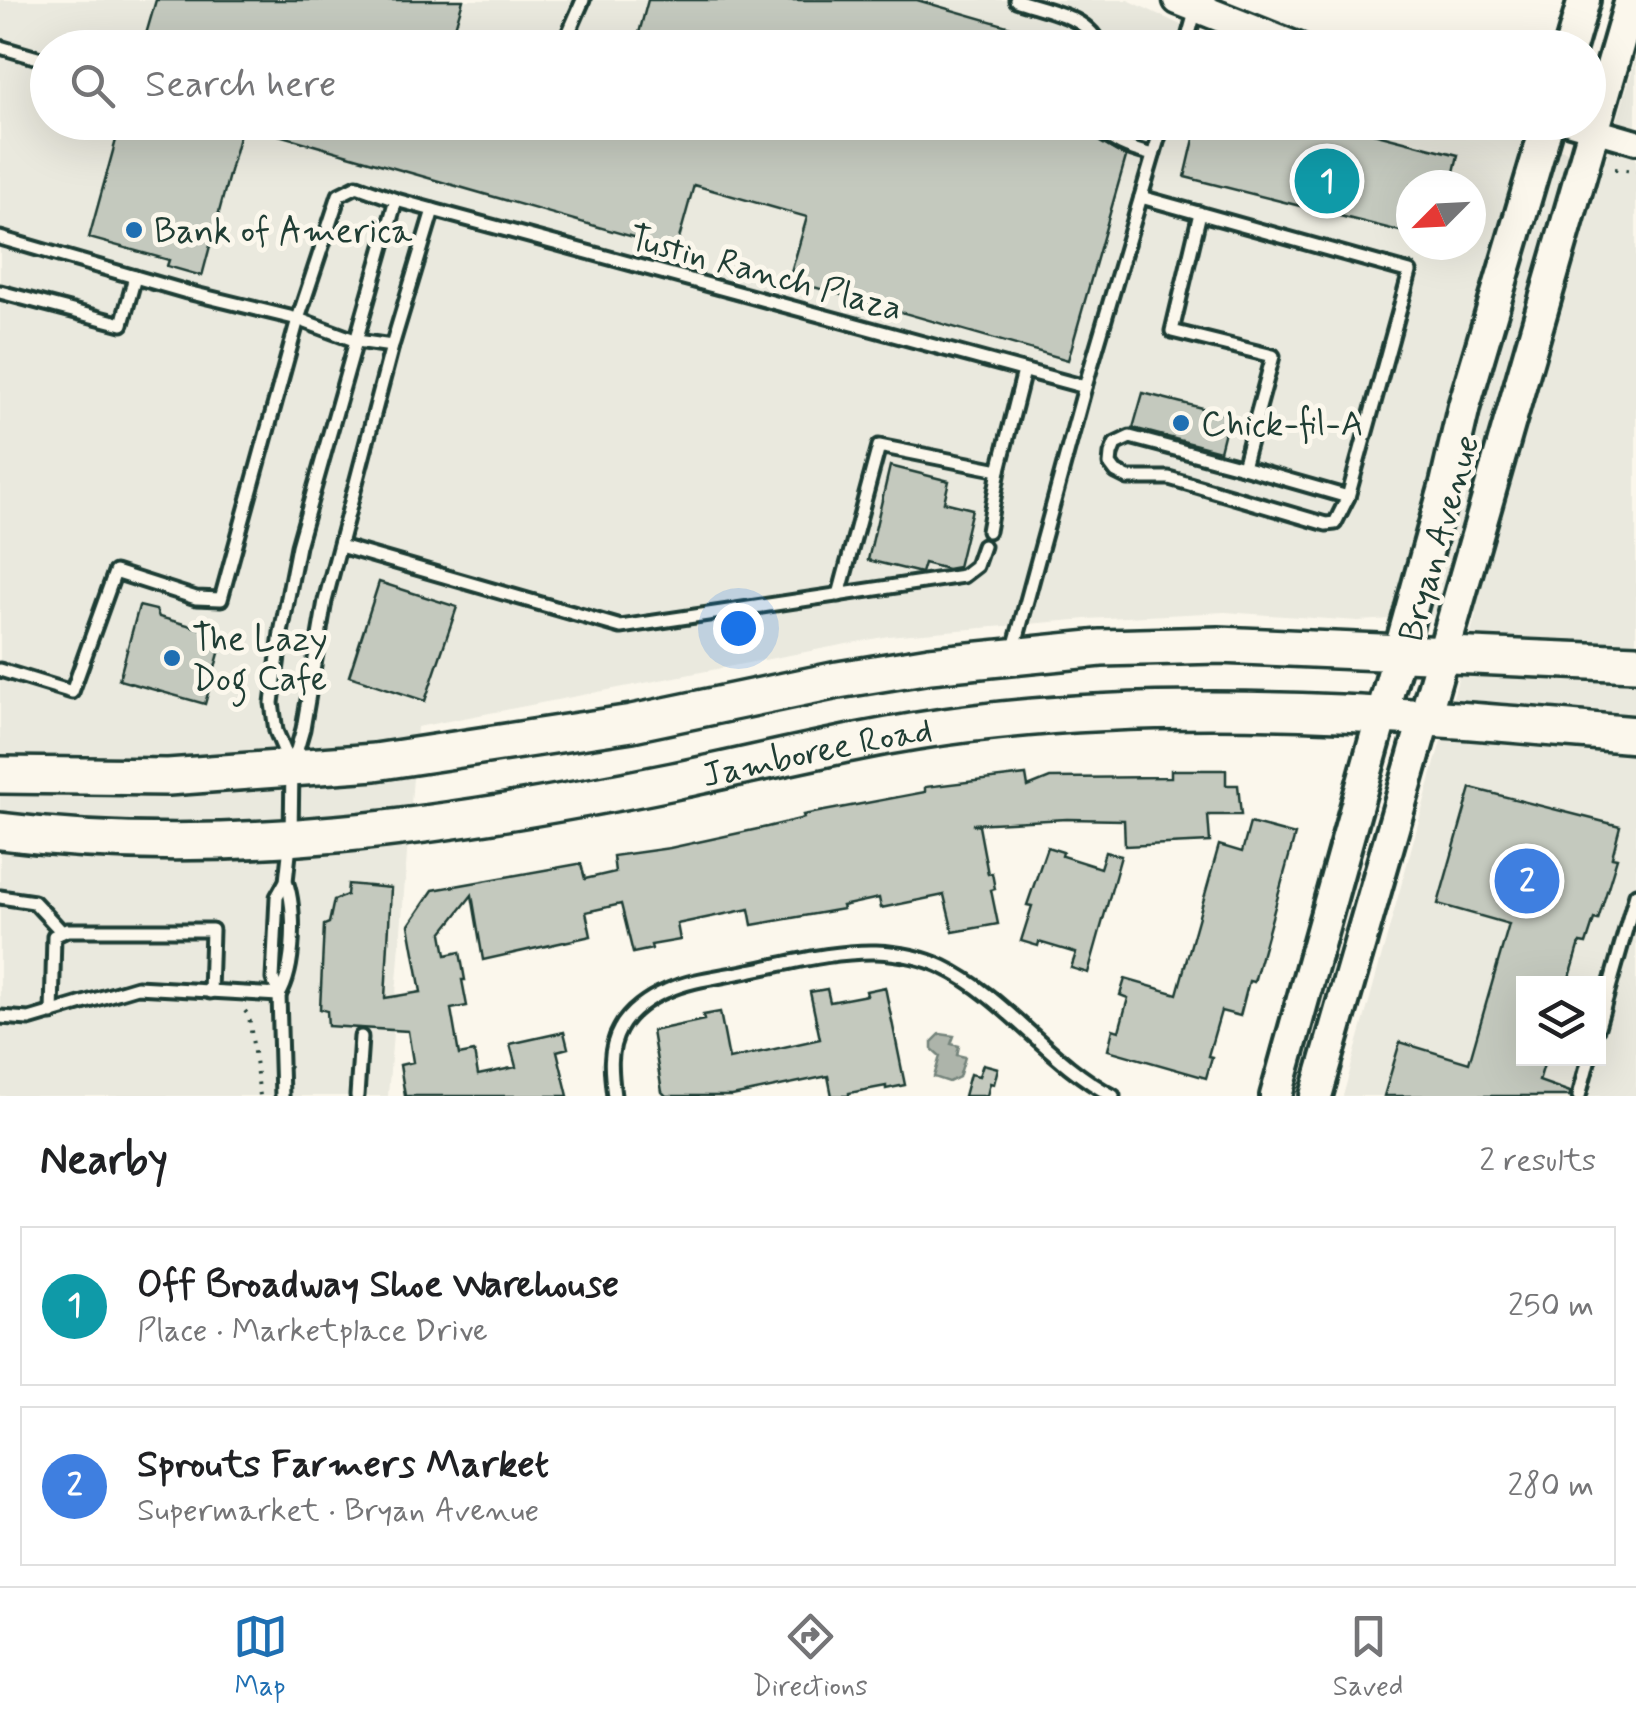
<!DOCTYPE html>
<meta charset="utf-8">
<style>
:root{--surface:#fff;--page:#f2f2f2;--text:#202124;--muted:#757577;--line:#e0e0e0;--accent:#1f6fb2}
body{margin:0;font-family:Mynerve,sans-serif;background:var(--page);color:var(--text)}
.controls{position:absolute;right:30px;bottom:30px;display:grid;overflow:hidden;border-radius:0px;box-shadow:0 10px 40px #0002}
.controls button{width:90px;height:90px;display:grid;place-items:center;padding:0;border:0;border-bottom:2px solid var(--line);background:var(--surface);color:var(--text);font:50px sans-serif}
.compass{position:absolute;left:1396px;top:170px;width:90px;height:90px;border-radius:50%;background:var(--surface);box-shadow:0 10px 40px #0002;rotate:246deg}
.you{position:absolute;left:738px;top:628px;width:35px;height:35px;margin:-25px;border:8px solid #fff;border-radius:50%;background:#1a73e8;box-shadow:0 0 0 15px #1a73e833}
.badge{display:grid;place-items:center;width:65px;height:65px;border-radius:50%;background:var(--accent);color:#fff;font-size:32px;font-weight:700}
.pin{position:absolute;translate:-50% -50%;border:5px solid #fff;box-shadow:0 2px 10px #0006}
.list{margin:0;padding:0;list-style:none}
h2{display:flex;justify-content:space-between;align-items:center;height:130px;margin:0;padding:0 40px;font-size:42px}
h2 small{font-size:32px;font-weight:400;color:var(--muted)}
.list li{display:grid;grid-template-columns:65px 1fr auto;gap:30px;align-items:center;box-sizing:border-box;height:160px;margin:0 20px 20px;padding:0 20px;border:2px solid var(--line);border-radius:0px}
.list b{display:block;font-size:38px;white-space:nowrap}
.list p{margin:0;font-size:32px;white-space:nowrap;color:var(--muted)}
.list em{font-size:32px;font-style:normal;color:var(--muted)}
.icon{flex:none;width:55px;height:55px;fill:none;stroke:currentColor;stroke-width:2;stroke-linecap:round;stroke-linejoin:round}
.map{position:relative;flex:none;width:1636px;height:1096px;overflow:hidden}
.search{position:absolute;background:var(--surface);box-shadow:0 10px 40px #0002;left:30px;right:30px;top:30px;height:110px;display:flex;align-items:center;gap:25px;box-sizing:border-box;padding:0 35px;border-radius:55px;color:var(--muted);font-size:38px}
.sheet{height:490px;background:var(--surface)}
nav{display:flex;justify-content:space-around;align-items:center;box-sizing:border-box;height:140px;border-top:2px solid var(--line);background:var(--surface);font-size:28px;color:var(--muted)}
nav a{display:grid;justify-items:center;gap:5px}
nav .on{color:var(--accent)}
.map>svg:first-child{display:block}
.built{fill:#eae9de;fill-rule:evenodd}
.water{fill:#adb4aa;stroke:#74847b;stroke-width:2.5}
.building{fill:#c4c9be;stroke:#1f3d34;stroke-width:2.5}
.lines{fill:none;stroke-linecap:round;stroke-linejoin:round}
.service-casing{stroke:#1f3d34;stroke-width:19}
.minor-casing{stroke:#1f3d34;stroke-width:30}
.tertiary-casing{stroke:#1f3d34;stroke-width:35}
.secondary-casing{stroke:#1f3d34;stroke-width:38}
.primary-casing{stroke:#1f3d34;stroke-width:42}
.path{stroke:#1f3d34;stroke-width:4;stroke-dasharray:2.5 8;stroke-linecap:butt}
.service{stroke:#fbf7ec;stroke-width:11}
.minor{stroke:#fbf7ec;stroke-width:22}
.tertiary{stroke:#fbf7ec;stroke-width:28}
.secondary{stroke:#fbf7ec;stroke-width:30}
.primary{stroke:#fbf7ec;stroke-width:35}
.poi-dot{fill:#1f6fb2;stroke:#fbf7ec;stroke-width:4}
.labels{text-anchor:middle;stroke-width:10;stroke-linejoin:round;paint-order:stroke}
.poi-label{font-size:35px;fill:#1f3d34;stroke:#fbf7ec;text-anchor:start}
.street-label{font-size:35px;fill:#1f3d34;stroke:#fbf7ec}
</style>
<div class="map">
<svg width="1636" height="1096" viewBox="0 0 1636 1096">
<rect width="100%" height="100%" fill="#fbf7ec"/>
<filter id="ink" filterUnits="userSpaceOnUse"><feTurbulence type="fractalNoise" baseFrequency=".01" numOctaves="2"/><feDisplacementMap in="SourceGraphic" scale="20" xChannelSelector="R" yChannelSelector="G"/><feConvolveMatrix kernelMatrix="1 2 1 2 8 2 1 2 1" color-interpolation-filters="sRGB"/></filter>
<g filter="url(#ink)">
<path class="built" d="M 0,0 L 1128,0 L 1227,47 L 48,48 L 48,122 L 1447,122 L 1606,160 L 1636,57 L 1636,1096 L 1343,1096 L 1476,614 L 1358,621 L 1225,612 L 1087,619 L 888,636 L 417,727 L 388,1096 L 0,1096 ZM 1411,185 L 1471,185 L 1471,245 L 1411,245 ZM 1524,984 L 1598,984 L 1598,1058 L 1524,1058 Z"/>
<path class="water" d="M 940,1034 L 954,1036 L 951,1044 L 959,1046 L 957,1055 L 965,1057 L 959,1077 L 949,1082 L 934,1077 L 940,1056 L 932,1049 L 932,1042 Z"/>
<g class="building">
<path d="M 156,0 L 463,0 L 449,48 L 142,48 Z"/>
<path d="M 648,0 L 917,0 L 1066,43 L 1066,48 L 635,48 Z"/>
<path d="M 121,122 L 243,122 L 202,276 L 167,266 L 169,260 L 89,238 Z"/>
<path d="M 251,122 L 1086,122 L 1100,142 L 1126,157 L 1068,360 L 789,280 L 807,217 L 694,185 L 675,253 L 636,242 L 637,238 L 251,127 Z"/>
<path d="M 1107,122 L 1135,122 L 1131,138 L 1119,132 Z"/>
<path d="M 1198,122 L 1331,122 L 1458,155 L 1451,185 L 1411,185 L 1411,234 L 1185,177 Z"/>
<path d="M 1143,393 L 1229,415 L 1220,451 L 1133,428 Z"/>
<path d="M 890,466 L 949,481 L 944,502 L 972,509 L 958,567 L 947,569 L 924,563 L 921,573 L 868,560 Z"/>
<path d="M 379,582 L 457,607 L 425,701 L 349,676 Z"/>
<path d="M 139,606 L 156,610 L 159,617 L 224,635 L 205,704 L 119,680 Z"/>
<path d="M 1171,770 L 1226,770 L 1226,785 L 1238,785 L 1241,815 L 1208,815 L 1210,842 L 1125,846 L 1124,820 L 1067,819 L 972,824 L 979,826 L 988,874 L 992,873 L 995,889 L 991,890 L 998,924 L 953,932 L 944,895 L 881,908 L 879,898 L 842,906 L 843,909 L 752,925 L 749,909 L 677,924 L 680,940 L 651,945 L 652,949 L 633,953 L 621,904 L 586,912 L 591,936 L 483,960 L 472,895 L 442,933 L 446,955 L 460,952 L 465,980 L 462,980 L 467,1006 L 451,1009 L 459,1055 L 474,1052 L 478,1075 L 516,1067 L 510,1044 L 564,1032 L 568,1048 L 557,1051 L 568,1096 L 405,1096 L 400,1065 L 413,1062 L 408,1031 L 328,1026 L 327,1011 L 320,1009 L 324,925 L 329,923 L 334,900 L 347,895 L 348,884 L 391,888 L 385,998 L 421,992 L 409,925 L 433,890 L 578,864 L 581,864 L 585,879 L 615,872 L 613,856 L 670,848 L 767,827 L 804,818 L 803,815 L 925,792 L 925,787 L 1026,775 L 1028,787 L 1050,778 L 1171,777 Z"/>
<path d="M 1471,788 L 1620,826 L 1612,857 L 1617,858 L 1598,920 L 1594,919 L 1586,944 L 1580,943 L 1568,984 L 1524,984 L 1524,1058 L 1546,1058 L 1539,1081 L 1570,1092 L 1570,1096 L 1384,1096 L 1400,1042 L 1469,1063 L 1509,924 L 1438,904 Z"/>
<path d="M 1250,823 L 1295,835 L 1254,982 L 1249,981 L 1240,1016 L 1221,1011 L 1208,1056 L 1212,1057 L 1206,1078 L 1108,1050 L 1113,1029 L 1119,1031 L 1128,998 L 1120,995 L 1125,979 L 1177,994 L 1219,845 L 1242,852 Z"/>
<path d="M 1047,847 L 1063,852 L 1062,856 L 1100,868 L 1105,852 L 1121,856 L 1088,973 L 1071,968 L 1076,953 L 1039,942 L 1038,946 L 1021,941 L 1032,906 L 1027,905 Z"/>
<path d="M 885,987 L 905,1085 L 886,1089 L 886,1086 L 849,1093 L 849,1096 L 832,1096 L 828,1076 L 732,1096 L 666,1096 L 662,1092 L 652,1031 L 704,1020 L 703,1015 L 720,1012 L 729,1059 L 820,1039 L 810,992 L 827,989 L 830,1002 L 867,995 L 866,991 Z"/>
<path d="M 983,1064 L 998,1068 L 994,1084 L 990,1083 L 987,1096 L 964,1096 L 970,1074 L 979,1076 Z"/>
</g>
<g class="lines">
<g class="service-casing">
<g id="service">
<path d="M 1016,0 C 1044,10 1091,16 1100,48"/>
<path d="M 0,47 L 48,61"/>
<path d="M 562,48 L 583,0"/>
<path d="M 1185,48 L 1196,9"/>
<path d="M 1095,122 C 1109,143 1130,149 1153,155"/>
<path d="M 1141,197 L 1410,272 L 1348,497 L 1243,467 L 1273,356 L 1172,331 L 1200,213"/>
<path d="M 0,238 L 187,292 L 298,319 L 357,341 L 392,346"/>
<path d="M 0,292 L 122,324 L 135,277"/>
<path d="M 1085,387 L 1163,122"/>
<path d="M 1243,467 L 1130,437 L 1115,444 L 1111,454 L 1110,464 L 1116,472 L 1128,478 L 1169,478 L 1326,524 L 1335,523 L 1348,497"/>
<path d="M 988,531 L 999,470"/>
<path d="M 340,546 L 621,627 L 963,576 L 976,566 L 983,546"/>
<path d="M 839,595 L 879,446 L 999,470 L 1024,371"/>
<path d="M 0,670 L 72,692 L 115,572 L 196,598 L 221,599 L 298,319 L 339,195 L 357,186 L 396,200"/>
<path d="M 290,764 L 276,731 L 272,703 L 281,633 L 298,546 L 396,200 L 1085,387 L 1013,652"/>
<path d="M 0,897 L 34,902 L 62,932"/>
<path d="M 279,995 C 295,969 296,909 286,881"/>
<path d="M 52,1013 L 54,936 L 67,930 L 212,930 L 210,992"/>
<path d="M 0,1017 L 29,1019 L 137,987 L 279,995"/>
<path d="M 1598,1027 L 1636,894"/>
<path d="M 282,1096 L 279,995 L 273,979 L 277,897 L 286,881 L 291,836 L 292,767 L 303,729 L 325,601 L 392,346 L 433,210"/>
<path d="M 357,1096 L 361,1037"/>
<path d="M 614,1096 C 611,1073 608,1050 620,1029 C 629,1012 649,998 666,991 C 692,979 721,977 748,971 C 790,963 833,951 876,952 C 900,953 922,957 943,967 C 1006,997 1049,1063 1113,1096"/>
<path d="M 1579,1096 L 1589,1058"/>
</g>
</g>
<g class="minor-casing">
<path id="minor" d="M 1567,122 L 1636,142"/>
</g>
<g class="tertiary-casing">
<path id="tertiary" d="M 1178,0 L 1299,48"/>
</g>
<g class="secondary-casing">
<g id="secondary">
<path d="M 1570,48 L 1584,0"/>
<path d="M 1276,1096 L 1446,484 L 1464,406 L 1548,122"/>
<path d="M 1316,1096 L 1631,0"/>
</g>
</g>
<g class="primary-casing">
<g id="primary">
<path d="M 0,775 L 168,777 L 375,762 L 632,723 L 838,680 L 930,665 L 1101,648 L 1218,645 L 1636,663"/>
<path id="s1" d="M 0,831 C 226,860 453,826 674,781 C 771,761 868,736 966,724 C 1189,696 1414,715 1636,735"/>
</g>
</g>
<g class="path">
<path d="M 1615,169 L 1636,171"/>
<path d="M 245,1011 L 249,1016 L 260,1096"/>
</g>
<use href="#service" class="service"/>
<use href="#minor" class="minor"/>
<use href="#tertiary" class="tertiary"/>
<use href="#secondary" class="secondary"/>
<use href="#primary" class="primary"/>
</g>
</g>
<g class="poi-dot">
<circle cx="134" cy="230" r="10"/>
<circle cx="1181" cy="423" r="10"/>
<circle cx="172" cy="658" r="10"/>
</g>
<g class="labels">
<g class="poi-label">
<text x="154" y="242">Bank of America</text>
<text x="1201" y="435">Chick-fil-A</text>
<text x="192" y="650">The Lazy<tspan x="192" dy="40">Dog Cafe</tspan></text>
</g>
<g class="street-label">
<text transform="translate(766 272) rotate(15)" y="12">Tustin Ranch Plaza</text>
<text transform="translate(1438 538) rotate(-74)" y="12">Bryan Avenue</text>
<text dy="12" stroke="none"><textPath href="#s1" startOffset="825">Jamboree Road</textPath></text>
</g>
</g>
</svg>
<div class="controls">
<button><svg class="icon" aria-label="layers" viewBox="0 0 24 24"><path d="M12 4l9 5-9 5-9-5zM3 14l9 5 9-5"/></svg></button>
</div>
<svg class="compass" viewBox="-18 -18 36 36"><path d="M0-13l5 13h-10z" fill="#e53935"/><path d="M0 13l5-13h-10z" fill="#757577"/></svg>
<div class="you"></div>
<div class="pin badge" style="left:1327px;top:181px;background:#0f9aa8">1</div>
<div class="pin badge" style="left:1527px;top:881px;background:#3f7fe0">2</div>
<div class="search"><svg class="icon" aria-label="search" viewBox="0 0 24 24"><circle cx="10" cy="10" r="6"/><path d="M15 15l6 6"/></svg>Search here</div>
</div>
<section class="sheet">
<h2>Nearby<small>2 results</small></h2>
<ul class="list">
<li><span class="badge" style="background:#0f9aa8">1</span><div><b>Off Broadway Shoe Warehouse</b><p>Place · Marketplace Drive</p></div><em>250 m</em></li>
<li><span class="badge" style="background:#3f7fe0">2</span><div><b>Sprouts Farmers Market</b><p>Supermarket · Bryan Avenue</p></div><em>280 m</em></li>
</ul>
</section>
<nav>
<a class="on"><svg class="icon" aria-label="map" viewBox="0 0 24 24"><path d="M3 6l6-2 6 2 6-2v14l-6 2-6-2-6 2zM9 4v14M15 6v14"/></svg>Map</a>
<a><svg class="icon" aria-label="directions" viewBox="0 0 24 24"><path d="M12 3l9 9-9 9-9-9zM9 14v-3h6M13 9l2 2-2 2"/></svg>Directions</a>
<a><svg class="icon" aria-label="saved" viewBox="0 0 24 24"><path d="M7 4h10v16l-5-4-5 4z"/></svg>Saved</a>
</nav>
